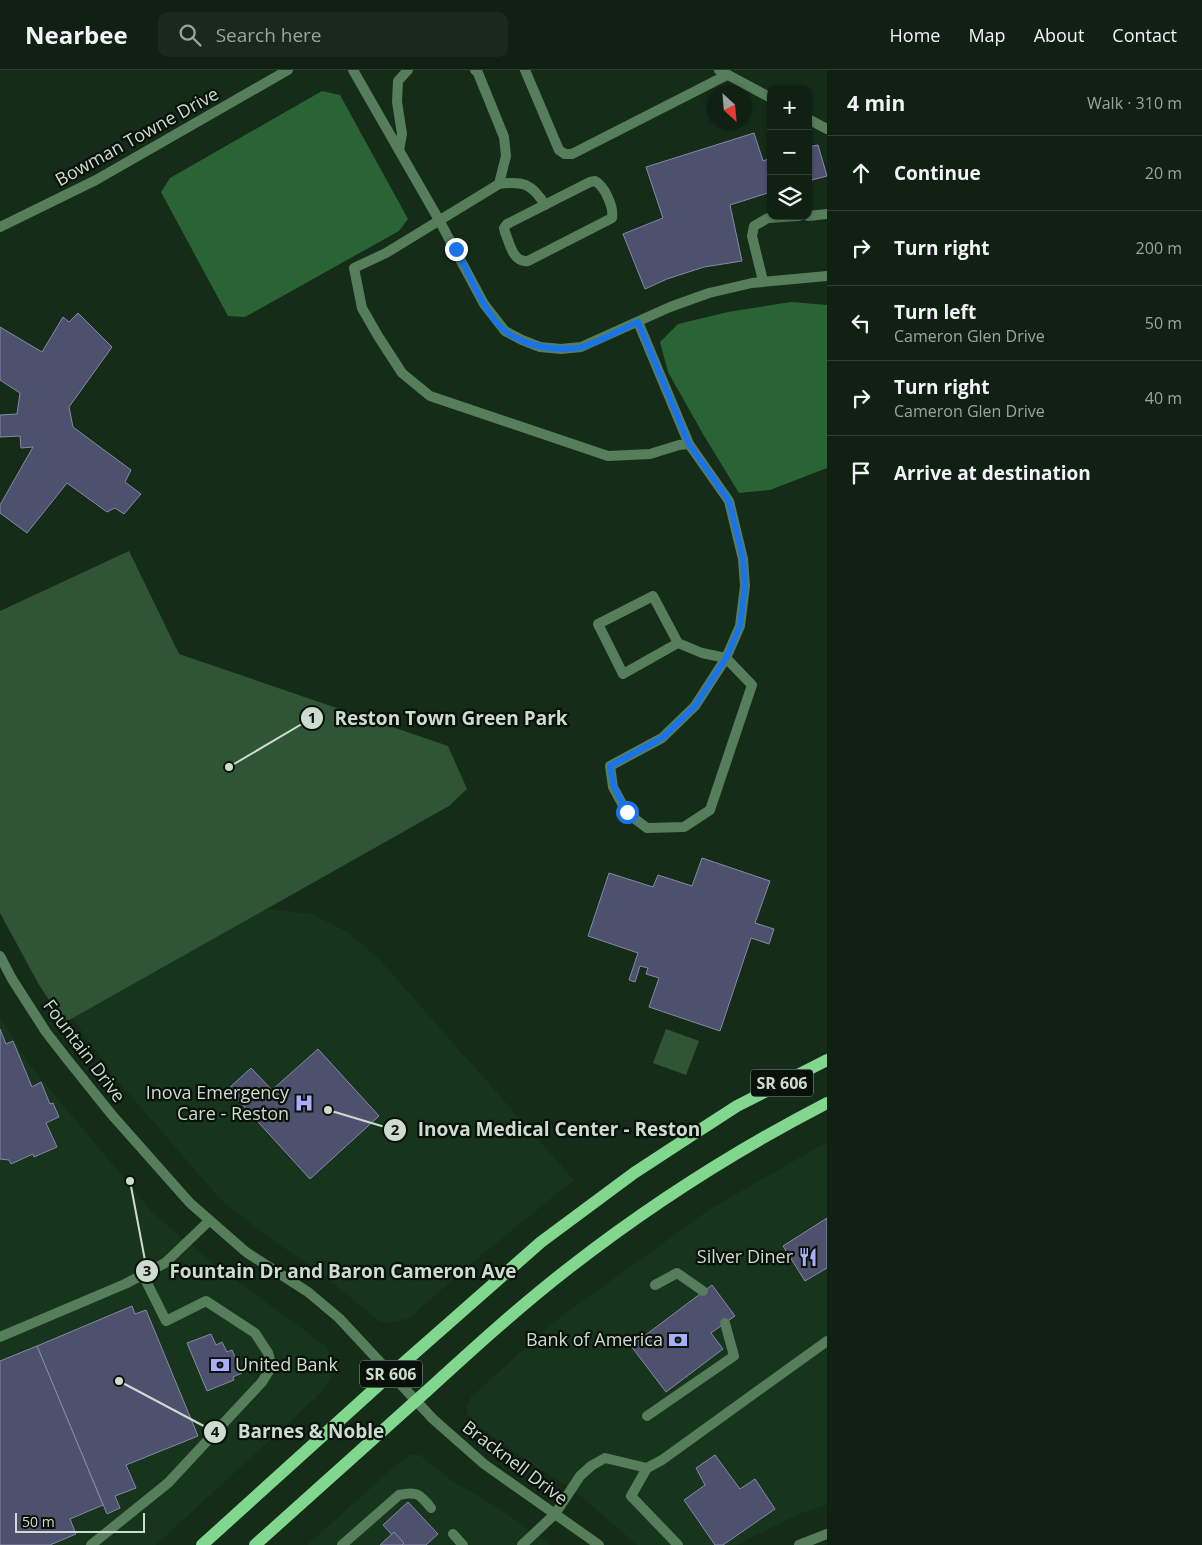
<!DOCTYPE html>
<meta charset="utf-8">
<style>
:root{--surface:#102113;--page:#19291c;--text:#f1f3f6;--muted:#9ca3a0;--line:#303e33}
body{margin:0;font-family:"Open Sans",sans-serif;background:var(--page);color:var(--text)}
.controls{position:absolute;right:15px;top:15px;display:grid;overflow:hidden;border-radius:10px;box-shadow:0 1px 4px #0004}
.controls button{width:45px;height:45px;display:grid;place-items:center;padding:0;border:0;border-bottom:1px solid var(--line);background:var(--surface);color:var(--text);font:25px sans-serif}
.compass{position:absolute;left:707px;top:15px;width:45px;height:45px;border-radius:50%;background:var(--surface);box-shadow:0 1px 4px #0004;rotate:154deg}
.scale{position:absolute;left:15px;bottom:12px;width:130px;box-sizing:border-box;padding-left:5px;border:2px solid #cedccf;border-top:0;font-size:14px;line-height:18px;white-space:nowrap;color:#cedccf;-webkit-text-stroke:4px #08120a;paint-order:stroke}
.stop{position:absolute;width:15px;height:15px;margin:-11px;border:4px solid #1a73e8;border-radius:50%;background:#fff}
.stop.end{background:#1a73e8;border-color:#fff;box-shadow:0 1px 5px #0008}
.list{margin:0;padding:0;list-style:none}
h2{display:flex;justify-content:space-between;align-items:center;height:65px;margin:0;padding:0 20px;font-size:21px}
h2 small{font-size:16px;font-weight:400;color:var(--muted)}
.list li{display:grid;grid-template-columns:32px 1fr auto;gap:15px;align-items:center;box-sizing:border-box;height:75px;padding:0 20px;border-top:1px solid var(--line)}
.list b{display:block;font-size:19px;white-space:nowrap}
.list p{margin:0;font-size:16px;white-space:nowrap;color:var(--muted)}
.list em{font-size:16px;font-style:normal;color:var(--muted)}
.icon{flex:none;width:28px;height:28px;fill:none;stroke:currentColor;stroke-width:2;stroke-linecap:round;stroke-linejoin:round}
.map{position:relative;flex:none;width:827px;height:1475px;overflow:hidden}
header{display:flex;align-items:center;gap:30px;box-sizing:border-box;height:70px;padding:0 25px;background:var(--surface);border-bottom:1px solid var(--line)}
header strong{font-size:24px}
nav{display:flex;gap:28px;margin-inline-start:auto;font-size:18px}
.search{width:350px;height:45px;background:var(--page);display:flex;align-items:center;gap:12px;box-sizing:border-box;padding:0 18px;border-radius:10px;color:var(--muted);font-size:19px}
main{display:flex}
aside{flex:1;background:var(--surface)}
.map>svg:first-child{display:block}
.built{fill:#17341c}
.green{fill:#305536}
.forest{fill:#2a6435}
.building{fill:#4e516d;stroke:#8689a8}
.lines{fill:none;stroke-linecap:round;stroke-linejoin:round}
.service{stroke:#567e5b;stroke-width:10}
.minor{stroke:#567e5b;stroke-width:10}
.tertiary{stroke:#567e5b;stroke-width:10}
.primary{stroke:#81d78e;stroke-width:12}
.route{stroke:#1a73e8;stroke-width:6}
.labels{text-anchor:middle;stroke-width:4.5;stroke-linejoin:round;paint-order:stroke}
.shield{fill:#08120a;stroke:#939f94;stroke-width:1}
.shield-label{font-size:16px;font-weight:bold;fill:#cedccf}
.street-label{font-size:18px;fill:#cedccf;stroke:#08120a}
.poi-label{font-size:18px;fill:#cedccf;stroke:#08120a;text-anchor:end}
.leader{fill:none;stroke:#cedccf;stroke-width:2}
.callout-dot{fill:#cedccf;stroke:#08120a;stroke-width:2}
.mark-label{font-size:15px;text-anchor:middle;font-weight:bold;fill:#111}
.callout-label{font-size:19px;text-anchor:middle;font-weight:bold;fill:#cedccf;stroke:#08120a;stroke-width:4.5;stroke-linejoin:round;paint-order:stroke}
</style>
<header>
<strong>Nearbee</strong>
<div class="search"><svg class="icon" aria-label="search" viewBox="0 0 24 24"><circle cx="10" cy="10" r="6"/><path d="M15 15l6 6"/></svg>Search here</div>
<nav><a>Home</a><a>Map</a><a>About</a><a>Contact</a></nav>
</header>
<main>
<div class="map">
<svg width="827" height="1475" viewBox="0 0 827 1475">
<rect width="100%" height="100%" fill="#152c19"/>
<g class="built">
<path d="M 269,839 L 312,844 L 349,863 L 380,890 L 574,1110 L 463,1200 L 410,1248 L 388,1253 L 379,1251 L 317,1200 L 269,1168 L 221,1130 L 115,1008 L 63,935 L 202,855 Z"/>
<path d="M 0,947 L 29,994 L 154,1144 L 209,1190 L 327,1277 L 334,1301 L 323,1321 L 156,1475 L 0,1475 Z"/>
<path d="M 827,1072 L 827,1435 L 799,1444 L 736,1475 L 637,1475 L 575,1421 L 531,1394 L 476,1354 L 467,1344 L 467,1337 L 471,1327 L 555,1251 L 710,1139 Z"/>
<path d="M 410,1385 L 420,1385 L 451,1410 L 497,1437 L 551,1475 L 307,1475 L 394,1397 Z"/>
</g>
<g class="green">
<path d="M 129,481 L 179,584 L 448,676 L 467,719 L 449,736 L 64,953 L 38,913 L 0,843 L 0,541 Z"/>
<path d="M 666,959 L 699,971 L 686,1005 L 653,993 Z"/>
</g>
<g class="forest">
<path d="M 322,21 L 340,25 L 408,149 L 399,161 L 245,247 L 228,246 L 161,122 L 170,108 Z"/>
<path d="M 791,232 L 827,235 L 827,398 L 770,420 L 739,423 L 703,364 L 668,302 L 660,272 L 678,254 L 728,242 Z"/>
</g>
<g class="building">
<path d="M 754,63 L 763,91 L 771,88 L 771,122 L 730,135 L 742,191 L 704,197 L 667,209 L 645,219 L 623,164 L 663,148 L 646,97 Z"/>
<path d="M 818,75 L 827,106 L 808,111 L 808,77 Z"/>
<path d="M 78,243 L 112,277 L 69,337 L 73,357 L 131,400 L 125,412 L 141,424 L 124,444 L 115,438 L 107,442 L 67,413 L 27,463 L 0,443 L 0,435 L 33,377 L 21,378 L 20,366 L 0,367 L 0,345 L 17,344 L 20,323 L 0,310 L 0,257 L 42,282 L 63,247 L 69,252 Z"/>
<path d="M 702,788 L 770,811 L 755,853 L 774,859 L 769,874 L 751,868 L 720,961 L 649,937 L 659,908 L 646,904 L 648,898 L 640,896 L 635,912 L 629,910 L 638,883 L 588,866 L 609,803 L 653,817 L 658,805 L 692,816 Z"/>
<path d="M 0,959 L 6,974 L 13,971 L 32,1017 L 41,1012 L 50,1034 L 53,1033 L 59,1047 L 46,1053 L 57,1077 L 34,1087 L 33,1084 L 11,1094 L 9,1090 L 0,1089 Z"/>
<path d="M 318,979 L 379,1046 L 310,1109 L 228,1019 L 251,998 L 272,1020 Z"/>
<path d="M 827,1148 L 827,1198 L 805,1211 L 783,1176 Z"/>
<path d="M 712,1215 L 735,1246 L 711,1263 L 723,1279 L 666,1322 L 631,1276 Z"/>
<path d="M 132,1236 L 135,1244 L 146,1240 L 198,1366 L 126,1395 L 136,1418 L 115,1426 L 120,1438 L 107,1444 L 37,1276 Z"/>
<path d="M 211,1264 L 216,1275 L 222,1272 L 227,1282 L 232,1280 L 242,1303 L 233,1307 L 234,1310 L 207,1321 L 187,1273 Z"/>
<path d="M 37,1276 L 103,1435 L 70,1449 L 76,1464 L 50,1475 L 0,1475 L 0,1291 Z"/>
<path d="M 715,1385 L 740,1419 L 755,1409 L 775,1439 L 723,1475 L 715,1475 L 684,1430 L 705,1415 L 696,1398 Z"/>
<path d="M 408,1432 L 438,1464 L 426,1475 L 401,1475 L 383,1455 Z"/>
<path d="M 394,1462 L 404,1473 L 402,1475 L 380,1475 Z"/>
</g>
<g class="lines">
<g class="service">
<path d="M 475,0 L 478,3 L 504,67 L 506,86 L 499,114"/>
<path d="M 525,0 L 559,80 L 565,84 L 572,84 L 727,5"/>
<path d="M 719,0 L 771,28"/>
<path d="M 808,49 L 827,59"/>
<path d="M 399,80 L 402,64 L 397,32 L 398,11 L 408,0"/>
<path d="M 595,111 C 605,116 614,138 612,148 L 528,191 C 513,193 510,174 505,162 L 504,158 L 507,154 L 590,112 Z"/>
<path d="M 545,135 C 532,113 522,111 499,114 L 386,183 L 354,198 L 362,238 L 378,266 L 402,303 L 430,326 L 608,386 L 650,384 L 679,375 L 689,374"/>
<path d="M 808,146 L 827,144"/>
<path d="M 763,211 L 752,166 L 754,156 L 768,148 L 799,146"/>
<path d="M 638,252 L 689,374 L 729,431 L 743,489 L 745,516 L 740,556 L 726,588 L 695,636 L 662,668 L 610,696 L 613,717 L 627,743 L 647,758 L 684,757 L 710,740 L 752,615 L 726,588 L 702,583 L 678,573 L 653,526 L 598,554 L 623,604 L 678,573"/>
<path d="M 655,1215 L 677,1203 L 703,1221"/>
<path d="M 0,1267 L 125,1214 L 165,1193 L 209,1151"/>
<path d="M 647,1346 L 734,1286 L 725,1253"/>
<path d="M 647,1398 L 631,1426 L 678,1475"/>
<path d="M 453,1464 L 463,1475"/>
<path d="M 91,1475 L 168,1413 L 262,1312 L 272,1296 L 268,1283 L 255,1263 L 206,1231 L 166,1251 L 143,1205"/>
<path d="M 342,1475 L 399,1425 C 417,1421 420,1424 431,1438"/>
<path d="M 522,1475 L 555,1444 L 580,1406 L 591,1396 L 605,1388 L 647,1398 L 662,1390 L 827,1271"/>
</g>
<path class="minor" d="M 353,0 L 439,150 L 484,234 L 505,261 L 522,270 L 540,277 L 561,279 L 581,277 L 670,237 L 709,223 L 752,213 L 827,206"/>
<g class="tertiary">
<path d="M 0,157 L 96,110 L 288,0"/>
<path d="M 0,886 L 12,909 L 46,962 L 67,989 L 112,1045 L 190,1133 L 246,1182 L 308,1222 L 339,1248 L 433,1349 L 484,1394 L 599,1475"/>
<path d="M 799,1475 L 827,1464"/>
</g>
<g class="primary">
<path d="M 202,1475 L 391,1304 L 541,1172 L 634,1103 L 686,1069 L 737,1036 L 827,990"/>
<path d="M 255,1475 C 313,1423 371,1371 429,1319 C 475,1277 520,1236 569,1198 C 650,1135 736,1080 827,1033"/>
</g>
</g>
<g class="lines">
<path class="route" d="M 456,179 C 468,202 485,245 505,261 C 518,271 536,277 551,278 C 561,279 572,280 582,277 C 599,272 621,259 638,252 L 689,374 L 729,431 L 743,488 L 745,516 L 740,556 L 726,588 L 695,636 L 662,668 L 610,696 L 614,717 L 627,742"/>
</g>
<defs>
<g id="hospital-bare" transform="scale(1.5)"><path d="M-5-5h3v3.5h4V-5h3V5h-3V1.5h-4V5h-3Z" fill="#aaaffb" stroke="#08120a" stroke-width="2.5" paint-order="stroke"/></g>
<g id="restaurant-bare" transform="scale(1.5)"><path d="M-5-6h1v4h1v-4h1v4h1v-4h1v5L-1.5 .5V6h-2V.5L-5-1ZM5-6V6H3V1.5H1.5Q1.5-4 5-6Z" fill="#aaaffb" stroke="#08120a" stroke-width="2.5" paint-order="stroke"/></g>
<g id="bank-bare" transform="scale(1.5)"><path d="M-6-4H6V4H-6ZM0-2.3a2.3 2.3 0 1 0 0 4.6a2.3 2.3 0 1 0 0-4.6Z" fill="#aaaffb" stroke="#08120a" stroke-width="2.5" paint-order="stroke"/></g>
</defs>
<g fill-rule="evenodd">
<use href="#hospital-bare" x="304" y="1033"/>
<use href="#restaurant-bare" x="808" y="1187"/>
<use href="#bank-bare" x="678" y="1270"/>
<use href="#bank-bare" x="220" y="1295"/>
</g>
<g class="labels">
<g class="shield">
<rect x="751" y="999.5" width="62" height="27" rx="4"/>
<rect x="360" y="1290.5" width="62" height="27" rx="4"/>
</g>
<g class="shield-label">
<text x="782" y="1019">SR 606</text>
<text x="391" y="1310">SR 606</text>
</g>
<g class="street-label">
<text transform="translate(137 67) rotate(-29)" y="6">Bowman Towne Drive</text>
<text transform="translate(84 981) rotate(53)" y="6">Fountain Drive</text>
<text transform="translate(515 1393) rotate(37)" y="6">Bracknell Drive</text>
</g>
<g class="poi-label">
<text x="289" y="1029">Inova Emergency<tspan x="289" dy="21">Care - Reston</tspan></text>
<text x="793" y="1193">Silver Diner</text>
<text x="663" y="1276">Bank of America</text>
<text x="235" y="1301" text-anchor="start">United Bank</text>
</g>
</g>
<path class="leader" d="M229 697L312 648M328 1040L395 1060M130 1111L147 1201M119 1311L215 1362"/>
<g class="callout-dot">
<circle cx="229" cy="697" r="5"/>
<circle cx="328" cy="1040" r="5"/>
<circle cx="130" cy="1111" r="5"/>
<circle cx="119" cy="1311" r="5"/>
<circle cx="312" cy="648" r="12"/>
<circle cx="395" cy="1060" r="12"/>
<circle cx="147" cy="1201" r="12"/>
<circle cx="215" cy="1362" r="12"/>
</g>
<g class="mark-label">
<text x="312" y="653">1</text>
<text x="395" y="1065">2</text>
<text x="147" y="1206">3</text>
<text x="215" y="1367">4</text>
</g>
<g class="callout-label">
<text x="451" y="655">Reston Town Green Park</text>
<text x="559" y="1066">Inova Medical Center - Reston</text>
<text x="343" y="1208">Fountain Dr and Baron Cameron Ave</text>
<text x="311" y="1368">Barnes &amp; Noble</text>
</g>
</svg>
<div class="controls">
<button>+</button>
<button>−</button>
<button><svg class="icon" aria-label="layers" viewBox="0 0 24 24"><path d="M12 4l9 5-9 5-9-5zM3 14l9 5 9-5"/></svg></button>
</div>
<svg class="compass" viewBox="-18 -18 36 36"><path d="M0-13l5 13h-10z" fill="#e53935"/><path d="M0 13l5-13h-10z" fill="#9ca3a0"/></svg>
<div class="scale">50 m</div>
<div class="stop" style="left:627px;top:742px"></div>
<div class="stop end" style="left:456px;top:179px"></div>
</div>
<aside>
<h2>4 min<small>Walk · 310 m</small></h2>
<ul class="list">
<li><svg class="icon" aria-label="ahead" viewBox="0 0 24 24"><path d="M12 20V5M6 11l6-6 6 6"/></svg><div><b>Continue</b></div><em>20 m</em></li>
<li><svg class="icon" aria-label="right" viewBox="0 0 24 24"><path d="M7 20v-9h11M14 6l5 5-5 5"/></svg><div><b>Turn right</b></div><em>200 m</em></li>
<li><svg class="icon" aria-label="left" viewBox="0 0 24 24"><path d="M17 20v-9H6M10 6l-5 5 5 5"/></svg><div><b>Turn left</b><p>Cameron Glen Drive</p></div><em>50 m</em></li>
<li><svg class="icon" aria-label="right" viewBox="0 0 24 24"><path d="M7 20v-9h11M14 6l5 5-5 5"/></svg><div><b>Turn right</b><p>Cameron Glen Drive</p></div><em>40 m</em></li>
<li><svg class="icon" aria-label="arrive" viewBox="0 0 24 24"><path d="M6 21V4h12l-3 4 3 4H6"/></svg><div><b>Arrive at destination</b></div></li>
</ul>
</aside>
</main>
